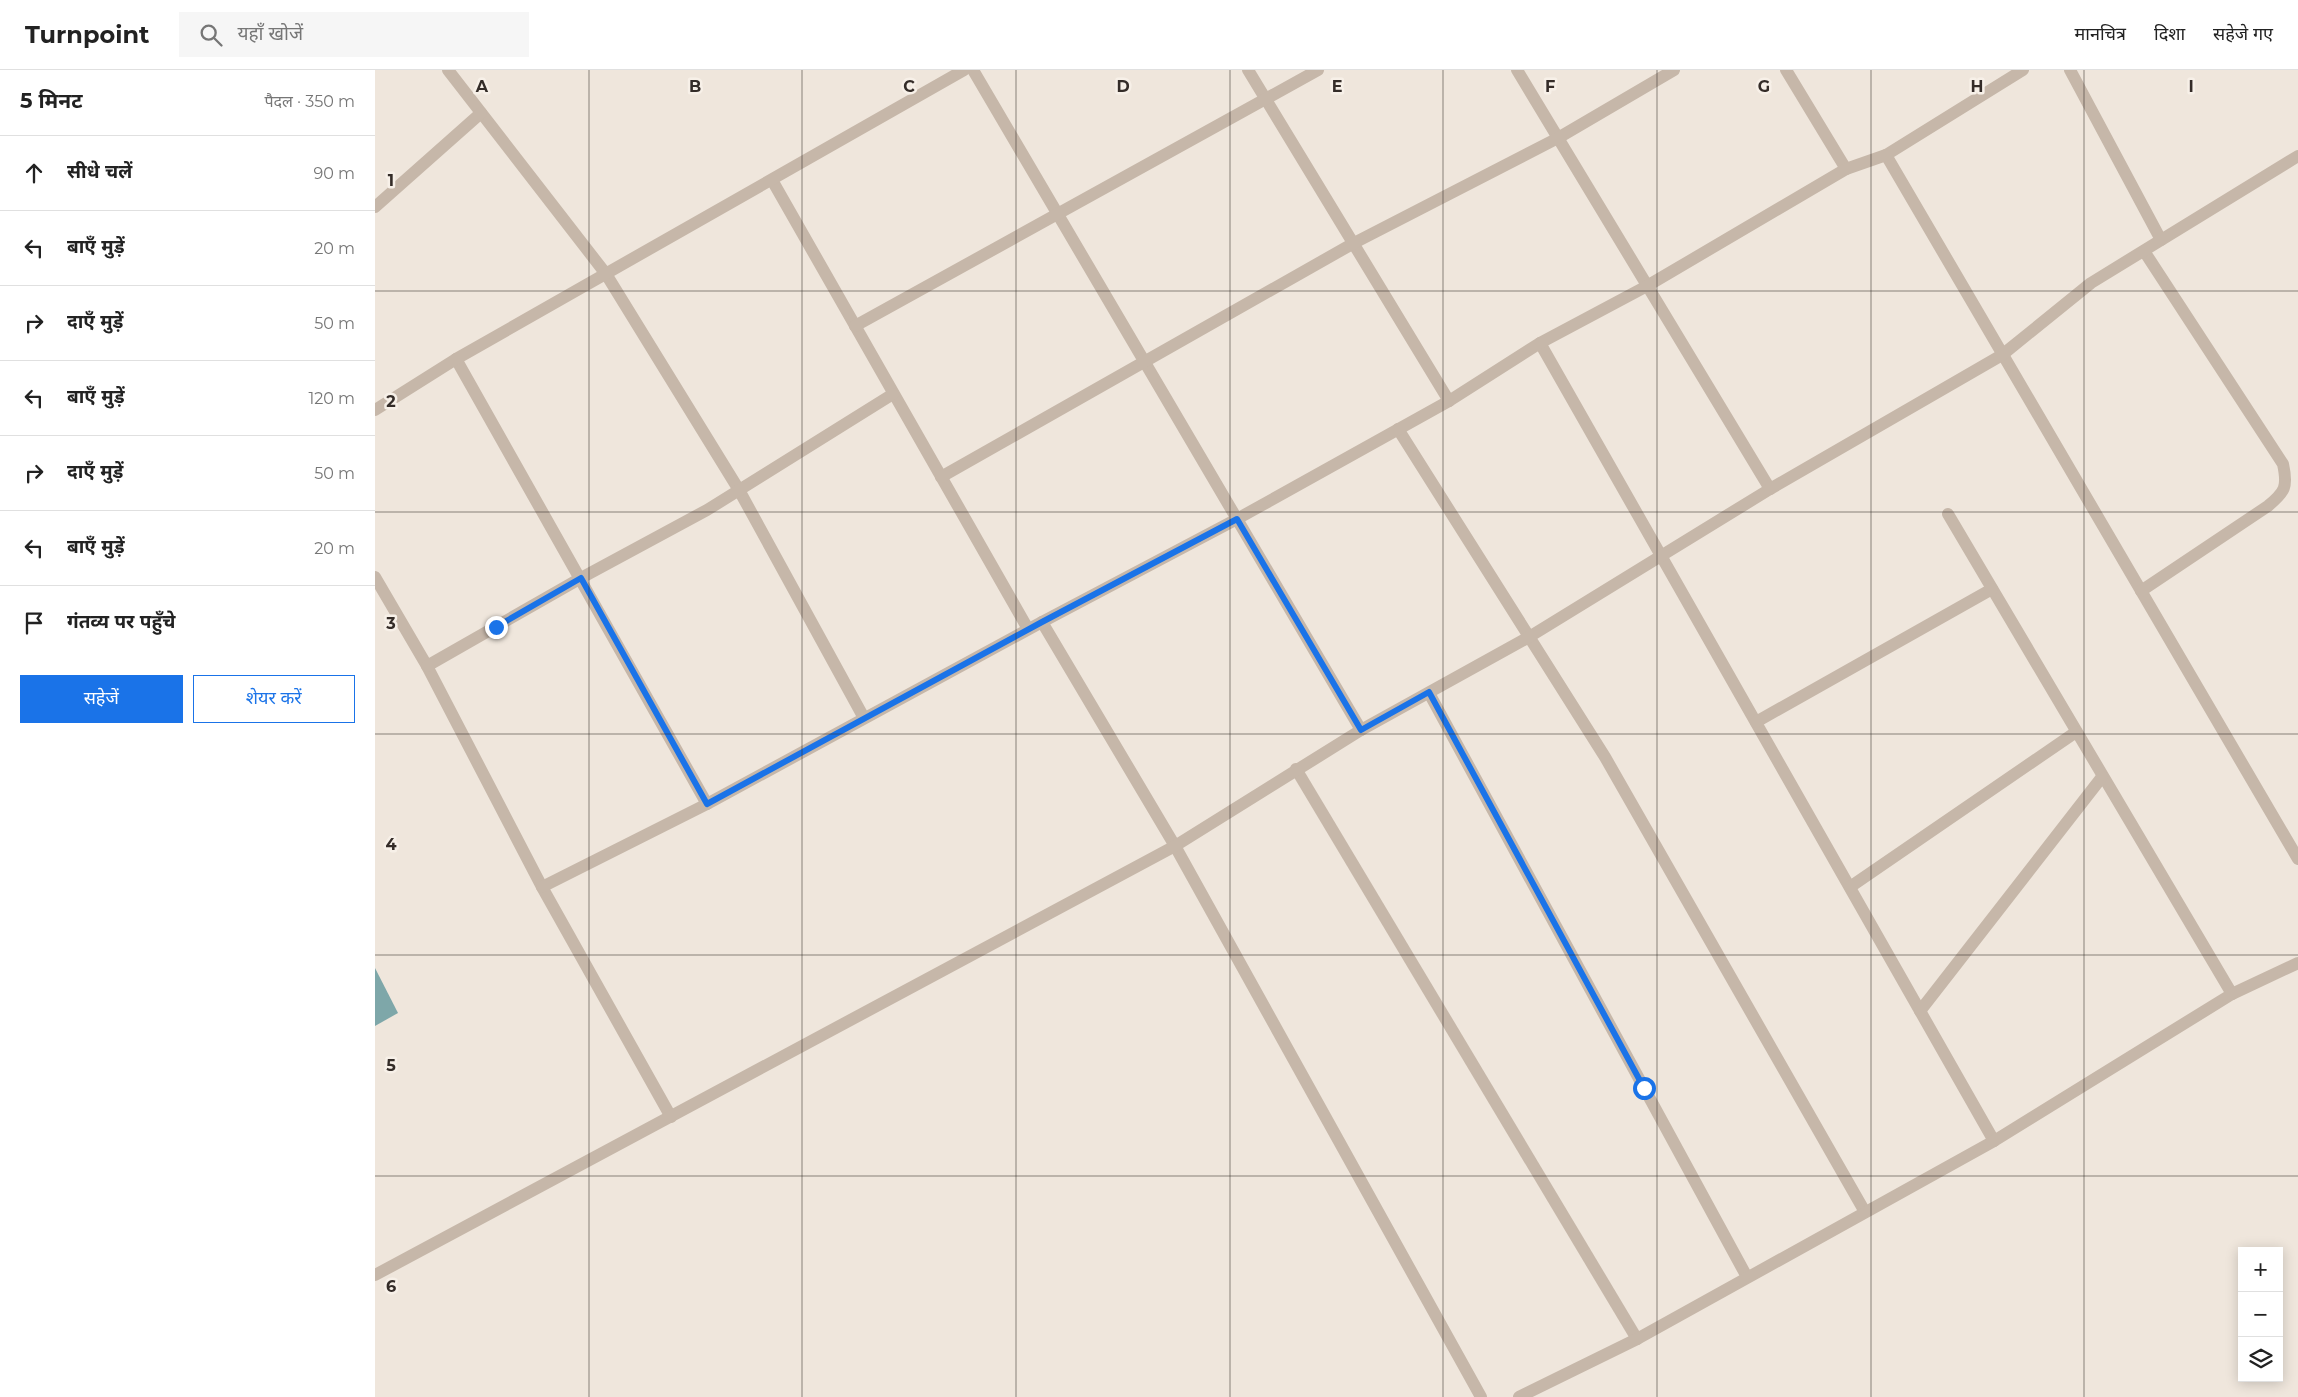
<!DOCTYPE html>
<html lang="hi">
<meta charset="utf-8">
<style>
:root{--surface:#fff;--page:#f6f6f6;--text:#222;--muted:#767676;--line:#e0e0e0;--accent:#1a73e8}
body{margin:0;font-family:Montserrat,"Noto Sans Devanagari",sans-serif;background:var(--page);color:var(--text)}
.controls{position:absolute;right:15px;bottom:15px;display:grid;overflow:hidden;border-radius:0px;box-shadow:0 2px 12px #0003}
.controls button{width:45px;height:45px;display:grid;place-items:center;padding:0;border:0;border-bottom:1px solid var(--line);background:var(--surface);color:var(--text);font:25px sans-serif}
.stop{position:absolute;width:15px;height:15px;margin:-11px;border:4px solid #1a73e8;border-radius:50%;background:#fff}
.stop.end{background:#1a73e8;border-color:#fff;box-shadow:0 1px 5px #0008}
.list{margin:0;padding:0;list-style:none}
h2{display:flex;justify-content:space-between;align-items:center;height:65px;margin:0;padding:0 20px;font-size:21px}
h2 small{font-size:16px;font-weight:400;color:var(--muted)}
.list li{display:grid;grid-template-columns:32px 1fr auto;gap:15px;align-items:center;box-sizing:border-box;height:75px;padding:0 20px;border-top:1px solid var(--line)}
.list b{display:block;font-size:19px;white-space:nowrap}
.list em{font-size:16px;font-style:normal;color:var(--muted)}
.actions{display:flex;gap:10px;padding:15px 20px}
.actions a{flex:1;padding:11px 0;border:1px solid var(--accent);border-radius:0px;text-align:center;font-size:18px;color:var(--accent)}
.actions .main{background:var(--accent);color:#fff}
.icon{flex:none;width:28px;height:28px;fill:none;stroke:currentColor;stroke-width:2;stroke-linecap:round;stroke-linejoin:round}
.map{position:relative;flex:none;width:1923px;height:1327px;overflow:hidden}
header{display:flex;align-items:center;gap:30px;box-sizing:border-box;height:70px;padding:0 25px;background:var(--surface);border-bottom:1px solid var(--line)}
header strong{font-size:24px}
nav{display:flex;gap:28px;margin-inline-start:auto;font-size:18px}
.search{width:350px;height:45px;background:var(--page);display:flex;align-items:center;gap:12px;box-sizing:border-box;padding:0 18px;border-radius:0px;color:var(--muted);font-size:19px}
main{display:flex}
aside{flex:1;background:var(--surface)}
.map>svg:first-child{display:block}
.water{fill:#7ea7a9}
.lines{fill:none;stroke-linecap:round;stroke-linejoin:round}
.street{stroke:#c6b7a9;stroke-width:12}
.route{stroke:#1a73e8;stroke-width:6}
.grid{fill:none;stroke:#342c28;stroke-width:1;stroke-opacity:0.55}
.grid-label{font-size:16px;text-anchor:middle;font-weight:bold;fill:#342c28;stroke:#f7f0e8;stroke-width:5;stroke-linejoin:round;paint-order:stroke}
</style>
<header>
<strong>Turnpoint</strong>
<div class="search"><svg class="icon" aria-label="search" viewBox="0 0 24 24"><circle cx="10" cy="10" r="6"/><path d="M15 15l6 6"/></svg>यहाँ खोजें</div>
<nav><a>मानचित्र</a><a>दिशा</a><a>सहेजे गए</a></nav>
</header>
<main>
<aside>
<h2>5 मिनट<small>पैदल · 350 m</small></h2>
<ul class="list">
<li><svg class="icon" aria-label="ahead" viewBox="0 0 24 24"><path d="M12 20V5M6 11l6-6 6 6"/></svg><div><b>सीधे चलें</b></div><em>90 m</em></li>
<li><svg class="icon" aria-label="left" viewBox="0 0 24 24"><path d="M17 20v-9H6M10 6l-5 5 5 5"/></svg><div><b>बाएँ मुड़ें</b></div><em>20 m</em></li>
<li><svg class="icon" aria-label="right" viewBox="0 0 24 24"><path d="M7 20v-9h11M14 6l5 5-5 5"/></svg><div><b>दाएँ मुड़ें</b></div><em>50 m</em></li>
<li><svg class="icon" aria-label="left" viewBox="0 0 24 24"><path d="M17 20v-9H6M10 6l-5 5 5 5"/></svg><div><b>बाएँ मुड़ें</b></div><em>120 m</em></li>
<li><svg class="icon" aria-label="right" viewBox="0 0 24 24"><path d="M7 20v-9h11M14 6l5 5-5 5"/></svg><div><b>दाएँ मुड़ें</b></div><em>50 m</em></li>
<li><svg class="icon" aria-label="left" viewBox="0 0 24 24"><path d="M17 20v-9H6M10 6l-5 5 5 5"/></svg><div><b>बाएँ मुड़ें</b></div><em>20 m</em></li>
<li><svg class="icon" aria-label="arrive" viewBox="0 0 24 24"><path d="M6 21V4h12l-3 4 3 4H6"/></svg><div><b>गंतव्य पर पहुँचे</b></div></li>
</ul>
<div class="actions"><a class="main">सहेजें</a><a>शेयर करें</a></div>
</aside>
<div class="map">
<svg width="1923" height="1327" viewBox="0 0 1923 1327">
<rect width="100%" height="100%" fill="#efe6dc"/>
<path class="water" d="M 0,898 L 23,943 L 0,956 Z"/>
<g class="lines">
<g class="street">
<path d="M 73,0 L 231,204 L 364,420 L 489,648"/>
<path d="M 598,0 L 986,660"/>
<path d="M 873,0 L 1074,331"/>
<path d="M 1142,0 L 1395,419"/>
<path d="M 1411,0 L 1471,99"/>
<path d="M 1695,0 L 1786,170"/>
<path d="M 1511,85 L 1923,789"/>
<path d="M 397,110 L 653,559"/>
<path d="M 0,137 L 106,43"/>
<path d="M 480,256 L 943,0"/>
<path d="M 1165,273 L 1619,1071"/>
<path d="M 81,289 L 332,734"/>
<path d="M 0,340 L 81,289 L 589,0"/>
<path d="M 1023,359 L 1230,687 L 1490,1142"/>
<path d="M 566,407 L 979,173 L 1183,68 L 1299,0"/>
<path d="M 1573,444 L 1857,924"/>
<path d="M 0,507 L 52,596 L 167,817 L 296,1047"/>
<path d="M 1766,521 L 1893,436 C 1910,422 1913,417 1908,394 L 1769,181"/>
<path d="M 667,552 L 800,776 L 1106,1327"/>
<path d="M 52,596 L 206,508 L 332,440 L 518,324"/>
<path d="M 1054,623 L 1372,1207"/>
<path d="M 1381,652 L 1617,519"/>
<path d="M 921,699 L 1262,1269"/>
<path d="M 167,817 L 332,734 L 667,552 L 862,449 L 1074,331 L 1165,273 L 1272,216 L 1471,99 L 1511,85 L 1648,0"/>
<path d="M 1475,817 L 1701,662"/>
<path d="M 1545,941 L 1727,707"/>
<path d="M 0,1205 L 800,776 L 986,660 L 1154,567 L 1395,419 L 1627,285 L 1716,213 L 1923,86"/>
<path d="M 1144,1327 L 1262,1269 L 1619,1071 L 1857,924 L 1923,893"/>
</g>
</g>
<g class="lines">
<path class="route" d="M 121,557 L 206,508 L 332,734 L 667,552 L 862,449 L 986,660 L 1054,622 L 1269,1018"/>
</g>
<path class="grid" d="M 214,0 L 214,1327M 427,0 L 427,1327M 641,0 L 641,1327M 855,0 L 855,1327M 1068,0 L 1068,1327M 1282,0 L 1282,1327M 1496,0 L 1496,1327M 1709,0 L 1709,1327M 0,221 L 1923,221M 0,442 L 1923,442M 0,664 L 1923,664M 0,885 L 1923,885M 0,1106 L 1923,1106"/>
<g class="grid-label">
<text x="107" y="22">A</text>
<text x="320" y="22">B</text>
<text x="534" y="22">C</text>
<text x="748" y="22">D</text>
<text x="962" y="22">E</text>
<text x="1175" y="22">F</text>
<text x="1389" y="22">G</text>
<text x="1602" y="22">H</text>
<text x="1816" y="22">I</text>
<text x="16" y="116">1</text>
<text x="16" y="337">2</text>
<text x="16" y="559">3</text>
<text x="16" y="780">4</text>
<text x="16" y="1001">5</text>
<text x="16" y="1222">6</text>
</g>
</svg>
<div class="controls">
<button>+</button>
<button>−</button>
<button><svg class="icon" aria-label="layers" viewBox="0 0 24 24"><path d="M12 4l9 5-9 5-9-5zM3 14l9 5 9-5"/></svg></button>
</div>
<div class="stop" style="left:1269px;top:1018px"></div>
<div class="stop end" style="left:121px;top:557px"></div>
</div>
</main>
